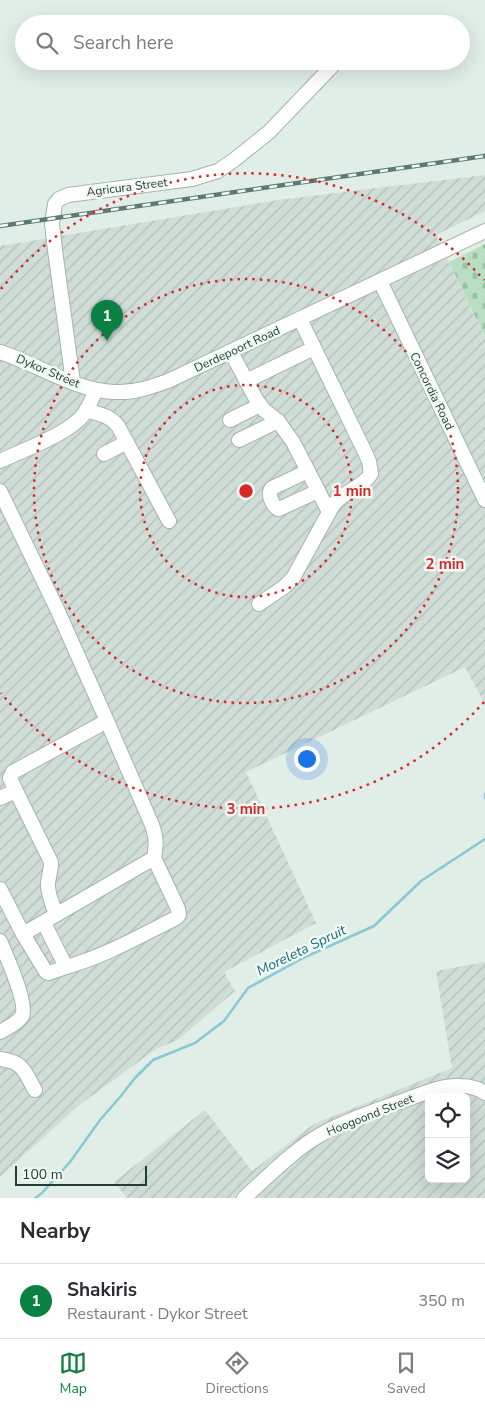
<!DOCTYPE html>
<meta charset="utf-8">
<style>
:root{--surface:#fff;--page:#f7f7f7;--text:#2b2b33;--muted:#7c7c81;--line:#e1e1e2;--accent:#0b8043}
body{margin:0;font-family:"Nunito Sans",sans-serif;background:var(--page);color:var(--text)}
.controls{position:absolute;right:15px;bottom:15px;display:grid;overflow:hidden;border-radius:8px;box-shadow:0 5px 20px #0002}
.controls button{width:45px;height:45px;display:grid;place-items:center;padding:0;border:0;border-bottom:1px solid var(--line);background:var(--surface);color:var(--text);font:25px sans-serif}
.scale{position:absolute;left:15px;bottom:12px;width:132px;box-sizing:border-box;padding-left:5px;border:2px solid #203e36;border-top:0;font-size:14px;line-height:18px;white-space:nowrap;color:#203e36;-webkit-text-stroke:4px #f2f9f5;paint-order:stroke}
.you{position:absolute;left:306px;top:758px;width:18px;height:18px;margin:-12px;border:4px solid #fff;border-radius:50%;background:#1a73e8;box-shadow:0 0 0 8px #1a73e833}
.badge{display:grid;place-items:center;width:32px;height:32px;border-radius:50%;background:var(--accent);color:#fff;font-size:16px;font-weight:700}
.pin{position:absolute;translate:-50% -41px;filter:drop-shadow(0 1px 2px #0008)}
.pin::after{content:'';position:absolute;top:26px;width:18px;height:15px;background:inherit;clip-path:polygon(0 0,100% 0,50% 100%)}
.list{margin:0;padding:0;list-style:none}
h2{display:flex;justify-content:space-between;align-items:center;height:65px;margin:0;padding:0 20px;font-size:21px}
h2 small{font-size:16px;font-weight:400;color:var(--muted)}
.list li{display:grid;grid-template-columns:32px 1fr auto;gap:15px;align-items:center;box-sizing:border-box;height:75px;padding:0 20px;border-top:1px solid var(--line)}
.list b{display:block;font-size:19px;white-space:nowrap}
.list p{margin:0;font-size:16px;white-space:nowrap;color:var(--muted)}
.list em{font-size:16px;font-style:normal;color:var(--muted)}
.icon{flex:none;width:28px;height:28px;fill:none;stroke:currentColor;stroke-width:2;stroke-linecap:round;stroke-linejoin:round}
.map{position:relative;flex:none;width:485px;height:1198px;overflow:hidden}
.search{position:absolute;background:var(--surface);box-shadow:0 5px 20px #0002;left:15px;right:15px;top:15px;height:55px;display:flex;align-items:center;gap:12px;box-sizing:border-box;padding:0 18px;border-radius:28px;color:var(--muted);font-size:19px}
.sheet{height:140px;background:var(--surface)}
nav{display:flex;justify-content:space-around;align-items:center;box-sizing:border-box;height:70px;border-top:1px solid var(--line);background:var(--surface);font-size:14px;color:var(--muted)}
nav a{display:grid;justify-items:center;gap:2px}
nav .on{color:var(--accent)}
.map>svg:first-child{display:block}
.industrial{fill:url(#industrial-furrows);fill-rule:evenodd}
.cemetery{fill:url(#cemetery-stones)}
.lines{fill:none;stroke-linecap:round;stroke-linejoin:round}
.stream{stroke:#85cad5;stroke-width:2.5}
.minor-casing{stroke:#a3b5ae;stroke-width:16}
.minor{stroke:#fff;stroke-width:14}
.rail-casing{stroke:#5b7a71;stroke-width:4.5}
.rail{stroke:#f2f9f5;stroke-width:2.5;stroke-dasharray:8;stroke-linecap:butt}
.ring{fill:none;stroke:#d62828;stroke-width:2.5;stroke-dasharray:2.5 5}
.labels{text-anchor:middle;stroke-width:5;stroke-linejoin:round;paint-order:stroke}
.street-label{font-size:12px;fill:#203e36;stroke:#f2f9f5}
.water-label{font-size:14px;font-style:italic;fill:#166e7e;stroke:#f2f9f5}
.centre{fill:#d62828;stroke:#f2f9f5;stroke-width:2.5}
.ring-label{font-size:15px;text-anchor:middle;font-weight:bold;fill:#d62828;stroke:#f2f9f5;stroke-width:5;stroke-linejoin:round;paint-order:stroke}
</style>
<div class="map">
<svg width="485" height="1198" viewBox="0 0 485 1198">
<defs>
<pattern id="industrial-furrows" width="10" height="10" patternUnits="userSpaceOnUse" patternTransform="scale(1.25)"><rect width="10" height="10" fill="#cfddd6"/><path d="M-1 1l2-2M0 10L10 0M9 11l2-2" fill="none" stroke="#b1bfb8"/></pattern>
<pattern id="cemetery-stones" width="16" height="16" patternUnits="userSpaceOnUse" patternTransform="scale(1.25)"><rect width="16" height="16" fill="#b8dfc2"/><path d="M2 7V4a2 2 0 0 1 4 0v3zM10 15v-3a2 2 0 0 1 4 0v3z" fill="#9ec0a7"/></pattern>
</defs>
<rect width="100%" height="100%" fill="#e1ede7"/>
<g class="industrial">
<path d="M 485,175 L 485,211 L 436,235 L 485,338 L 485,704 L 465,667 L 246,772 L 316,923 L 224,972 L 235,991 L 178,1040 L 156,1049 L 78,1106 L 0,1177 L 0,246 L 278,200 Z"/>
<path d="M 485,962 L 485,1198 L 127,1198 L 114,1182 L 205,1110 L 252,1171 L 314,1124 L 452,1068 L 436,971 ZM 429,1097 L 466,1097 L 466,1179 L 429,1179 Z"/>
</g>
<path class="cemetery" d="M 485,244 L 485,337 L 449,262 Z"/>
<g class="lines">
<g class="stream">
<path d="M 485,794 L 485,798"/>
<path d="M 35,1198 L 41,1194 L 70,1162 L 100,1120 L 120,1097 L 135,1078 L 153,1060 L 195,1043 L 224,1021 L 248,988 L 303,958 L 374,926 L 421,881 L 485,839"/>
</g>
<g class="minor-casing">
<g id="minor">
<path d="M 380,281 L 485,500"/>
<path d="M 0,352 C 37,364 78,392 116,392 C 134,393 151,387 168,381 L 485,231"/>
<path d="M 231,352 L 256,399 L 264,410 L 278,421 L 293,442 L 329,512"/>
<path d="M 246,381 L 314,348"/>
<path d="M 73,382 L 55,250 L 52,224 L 55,204 L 59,199 L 68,195 L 192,179 L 218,171 L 234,160 L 269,132 L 337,61"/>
<path d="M 86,410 C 99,414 109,415 118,426 L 169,521"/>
<path d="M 230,420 L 260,405"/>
<path d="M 239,440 L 278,421"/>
<path d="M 104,454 L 127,442"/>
<path d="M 0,461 C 23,450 69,434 84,414 C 89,407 92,398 96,390"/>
<path d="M 308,471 L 272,488 C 267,494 272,505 278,509 L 281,508 L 318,491"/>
<path d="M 0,491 L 57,609 L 107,721 L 152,825 C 157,839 156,845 154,858 L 23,934 L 0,889"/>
<path d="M 259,604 L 284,587 L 293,578 L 333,505 C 343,492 364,486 371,474 L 369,461 L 363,448 L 300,319"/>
<path d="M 0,798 L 16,791"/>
<path d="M 56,915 C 53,905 47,893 48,883 C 49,876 51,870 51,862 L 16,791 L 10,778 L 13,772 L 107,721"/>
<path d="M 44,923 L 66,967 C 105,956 140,936 176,918 L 179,915 L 178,909 L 154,858"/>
<path d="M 23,934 L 46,972 L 49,973 L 66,967"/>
<path d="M 0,941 C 6,955 28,1004 22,1016 C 17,1024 8,1027 0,1032"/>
<path d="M 0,1059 C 24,1062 24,1071 35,1090"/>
<path d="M 244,1198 C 268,1177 292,1151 320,1135 C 346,1120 377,1110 405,1100 C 422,1094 441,1085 460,1086 C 469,1086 478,1088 485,1093"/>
</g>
</g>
<use href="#minor" class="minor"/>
<g class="rail-casing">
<path id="rail" d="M 0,226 L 485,156"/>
</g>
<use href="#rail" class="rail"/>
</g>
<g class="ring">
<circle cx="246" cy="491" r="106"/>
<circle cx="246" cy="491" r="212"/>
<path d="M484 702A318 318 0 0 1 1 693M1 289A318 318 0 0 1 484 280"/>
</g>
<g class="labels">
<g class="street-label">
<text transform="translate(127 187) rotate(-7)" y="4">Agricura Street</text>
<text transform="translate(237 349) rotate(-25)" y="4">Derdepoort Road</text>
<text transform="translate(48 371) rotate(23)" y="4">Dykor Street</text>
<text transform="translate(432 391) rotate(64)" y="4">Concordia Road</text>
<text transform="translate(370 1115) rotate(-22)" y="4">Hoogoond Street</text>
</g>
<g class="water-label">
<text transform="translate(301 950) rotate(-26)" y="5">Moreleta Spruit</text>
</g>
</g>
<circle cx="246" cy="491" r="8" class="centre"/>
<g class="ring-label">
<text x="352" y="496">1 min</text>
<text x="445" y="569">2 min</text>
<text x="246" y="814">3 min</text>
</g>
</svg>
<div class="controls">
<button><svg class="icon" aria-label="locate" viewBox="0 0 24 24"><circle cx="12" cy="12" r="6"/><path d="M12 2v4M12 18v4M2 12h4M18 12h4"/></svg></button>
<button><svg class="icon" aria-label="layers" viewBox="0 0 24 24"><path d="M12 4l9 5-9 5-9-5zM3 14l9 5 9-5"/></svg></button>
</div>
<div class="scale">100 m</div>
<div class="you"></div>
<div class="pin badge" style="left:107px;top:341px">1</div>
<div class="search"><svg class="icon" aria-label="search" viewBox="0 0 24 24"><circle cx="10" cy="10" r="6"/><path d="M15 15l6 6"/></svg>Search here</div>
</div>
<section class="sheet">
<h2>Nearby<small></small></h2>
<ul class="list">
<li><span class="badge">1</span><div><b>Shakiris</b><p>Restaurant · Dykor Street</p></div><em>350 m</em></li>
</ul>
</section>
<nav>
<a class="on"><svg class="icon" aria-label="map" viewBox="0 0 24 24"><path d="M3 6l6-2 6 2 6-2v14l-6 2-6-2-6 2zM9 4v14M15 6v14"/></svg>Map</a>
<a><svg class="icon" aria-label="directions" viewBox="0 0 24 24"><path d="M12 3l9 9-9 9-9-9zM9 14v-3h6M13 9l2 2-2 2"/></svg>Directions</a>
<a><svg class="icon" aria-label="saved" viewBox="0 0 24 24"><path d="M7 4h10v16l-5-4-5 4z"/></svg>Saved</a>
</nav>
